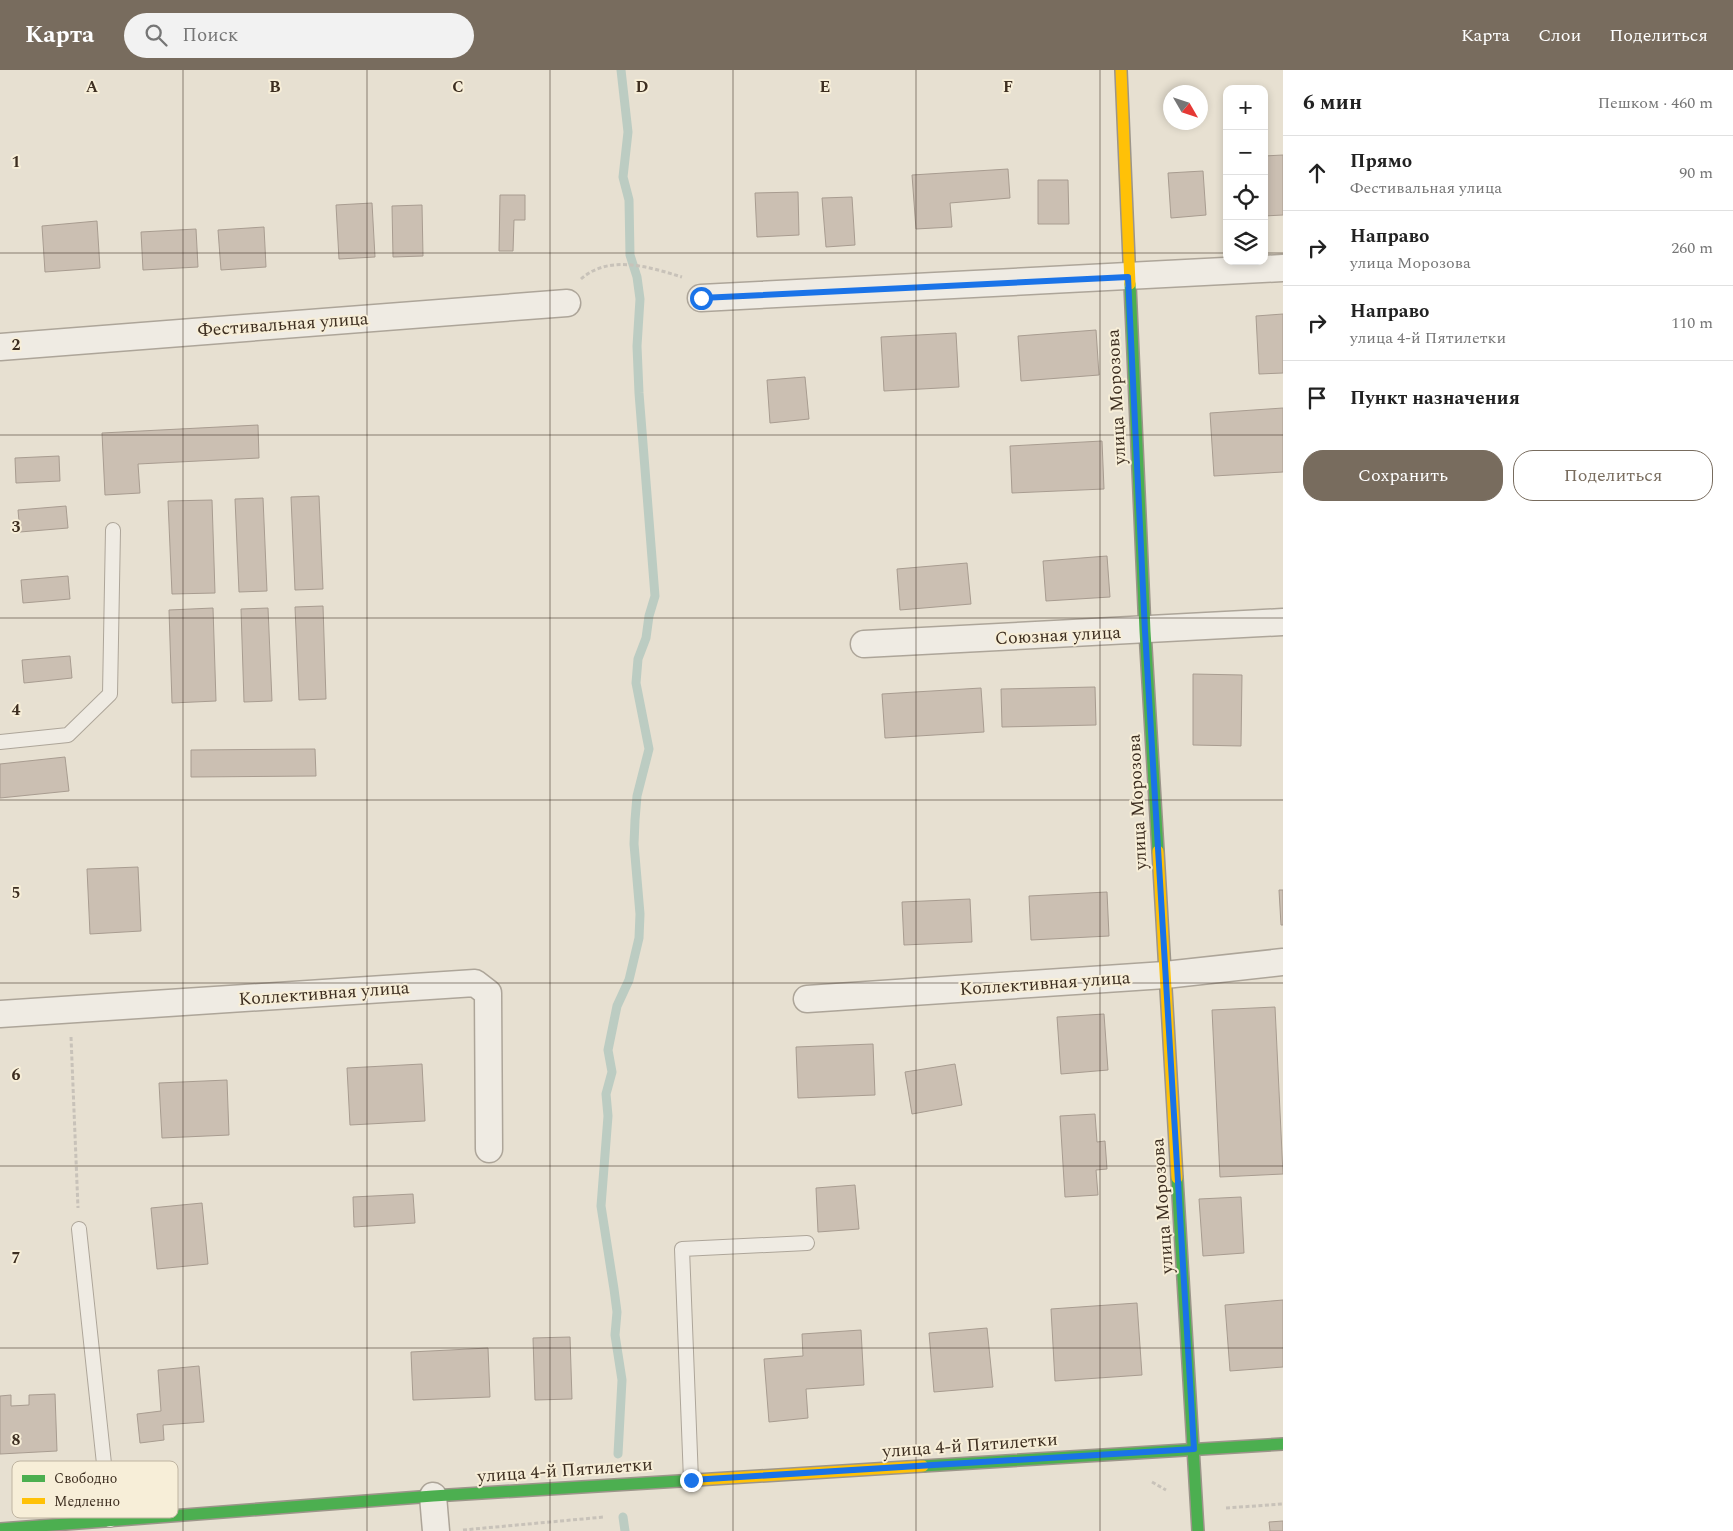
<!DOCTYPE html>
<html lang="ru">
<meta charset="utf-8">
<style>
:root{--surface:#fff;--page:#f2f2f2;--text:#222;--muted:#767676;--line:#e0e0e0;--accent:#786c5e}
body{margin:0;font-family:Spectral,serif;background:var(--page);color:var(--text)}
.controls{position:absolute;right:15px;top:15px;display:grid;overflow:hidden;border-radius:10px;box-shadow:0 2px 8px #0003}
.controls button{width:45px;height:45px;display:grid;place-items:center;padding:0;border:0;border-bottom:1px solid var(--line);background:var(--surface);color:var(--text);font:25px sans-serif}
.compass{position:absolute;left:1163px;top:15px;width:45px;height:45px;border-radius:50%;background:var(--surface);box-shadow:0 2px 8px #0003;rotate:129deg}
.stop{position:absolute;width:15px;height:15px;margin:-11px;border:4px solid #1a73e8;border-radius:50%;background:#fff}
.stop.end{background:#1a73e8;border-color:#fff;box-shadow:0 1px 5px #0008}
.list{margin:0;padding:0;list-style:none}
h2{display:flex;justify-content:space-between;align-items:center;height:65px;margin:0;padding:0 20px;font-size:21px}
h2 small{font-size:16px;font-weight:400;color:var(--muted)}
.list li{display:grid;grid-template-columns:32px 1fr auto;gap:15px;align-items:center;box-sizing:border-box;height:75px;padding:0 20px;border-top:1px solid var(--line)}
.list b{display:block;font-size:19px;white-space:nowrap}
.list p{margin:0;font-size:16px;white-space:nowrap;color:var(--muted)}
.list em{font-size:16px;font-style:normal;color:var(--muted)}
.actions{display:flex;gap:10px;padding:15px 20px}
.actions a{flex:1;padding:11px 0;border:1px solid var(--accent);border-radius:20px;text-align:center;font-size:18px;color:var(--accent)}
.actions .main{background:var(--accent);color:#fff}
.icon{flex:none;width:28px;height:28px;fill:none;stroke:currentColor;stroke-width:2;stroke-linecap:round;stroke-linejoin:round}
.map{position:relative;flex:none;width:1283px;height:1461px;overflow:hidden}
header{display:flex;align-items:center;gap:30px;box-sizing:border-box;height:70px;padding:0 25px;background:var(--accent);color:#fff}
header strong{font-size:24px}
nav{display:flex;gap:28px;margin-inline-start:auto;font-size:18px}
.search{width:350px;height:45px;background:var(--page);display:flex;align-items:center;gap:12px;box-sizing:border-box;padding:0 18px;border-radius:28px;color:var(--muted);font-size:19px}
main{display:flex}
aside{flex:1;background:var(--surface)}
.map>svg:first-child{display:block}
.lines{fill:none;stroke-linecap:round;stroke-linejoin:round}
.stream{stroke:#bcccc2;stroke-width:9}
.building{fill:#cbbfb2;stroke:#a89c90}
.lane-casing{stroke:#ada599;stroke-width:16}
.street-casing{stroke:#ada599;stroke-width:29}
.fast-casing{stroke:#9c958a;stroke-width:14}
.slow-casing{stroke:#9c958a;stroke-width:14}
.path{stroke:#c8c2b9;stroke-width:3;stroke-dasharray:4 2.5;stroke-linecap:butt}
.lane{stroke:#efebe3;stroke-width:14}
.street{stroke:#efebe3;stroke-width:26}
.fast{stroke:#4caf50;stroke-width:11}
.slow{stroke:#ffc107;stroke-width:11}
.route{stroke:#1a73e8;stroke-width:6}
.grid{fill:none;stroke:#3d2e20;stroke-width:1;stroke-opacity:0.55}
.labels{text-anchor:middle;stroke-width:4;stroke-linejoin:round;paint-order:stroke}
.street-label{font-size:18px;fill:#3d2e20;stroke:#f7eed8}
.key{fill:#f7eed8;stroke:#bfb4a1;stroke-width:1}
.key-label{font-size:14px;fill:#3d2e20}
.grid-label{font-size:16px;text-anchor:middle;font-weight:bold;fill:#3d2e20;stroke:#f7eed8;stroke-width:4;stroke-linejoin:round;paint-order:stroke}
</style>
<header>
<strong>Карта</strong>
<div class="search"><svg class="icon" aria-label="search" viewBox="0 0 24 24"><circle cx="10" cy="10" r="6"/><path d="M15 15l6 6"/></svg>Поиск</div>
<nav><a>Карта</a><a>Слои</a><a>Поделиться</a></nav>
</header>
<main>
<div class="map">
<svg width="1283" height="1461" viewBox="0 0 1283 1461">
<rect width="100%" height="100%" fill="#e7e0d1"/>
<g class="lines">
<g class="stream">
<path d="M 618,1384 L 622,1310 L 615,1265 L 617,1242 L 614,1219 L 601,1136 L 608,1046 L 606,1024 L 612,1002 L 608,980 L 617,936 L 629,910 L 639,868 L 640,844 L 634,774 L 635,750 L 637,726 L 649,679 L 636,613 L 638,589 L 646,568 L 649,546 L 655,526 L 639,323 L 637,276 L 640,229 L 637,207 L 630,185 L 629,130 L 623,107 L 628,62 L 621,0"/>
<path d="M 623,1447 L 625,1461"/>
</g>
</g>
<g class="building">
<path d="M 1283,85 L 1283,145 L 1264,146 L 1264,86 Z"/>
<path d="M 1008,99 L 1010,128 L 950,133 L 952,157 L 916,159 L 912,105 Z"/>
<path d="M 1203,101 L 1206,145 L 1171,148 L 1168,103 Z"/>
<path d="M 1038,110 L 1068,110 L 1069,154 L 1038,154 Z"/>
<path d="M 798,122 L 799,165 L 757,167 L 755,123 Z"/>
<path d="M 500,125 L 525,125 L 525,150 L 514,150 L 513,181 L 499,181 Z"/>
<path d="M 852,127 L 855,175 L 826,177 L 822,128 Z"/>
<path d="M 372,133 L 375,187 L 339,189 L 336,135 Z"/>
<path d="M 422,135 L 423,186 L 393,187 L 392,136 Z"/>
<path d="M 97,151 L 100,198 L 45,202 L 42,156 Z"/>
<path d="M 264,157 L 266,197 L 221,200 L 218,160 Z"/>
<path d="M 196,159 L 198,197 L 143,200 L 141,162 Z"/>
<path d="M 1283,244 L 1283,303 L 1259,304 L 1256,246 Z"/>
<path d="M 1096,260 L 1099,305 L 1021,311 L 1018,266 Z"/>
<path d="M 956,263 L 959,317 L 884,321 L 881,267 Z"/>
<path d="M 805,307 L 809,349 L 770,353 L 767,310 Z"/>
<path d="M 1283,338 L 1283,402 L 1214,406 L 1210,343 Z"/>
<path d="M 258,355 L 259,388 L 138,394 L 140,423 L 105,425 L 102,363 Z"/>
<path d="M 1102,371 L 1104,419 L 1012,423 L 1010,376 Z"/>
<path d="M 59,386 L 60,411 L 16,413 L 15,388 Z"/>
<path d="M 319,426 L 323,519 L 295,520 L 291,427 Z"/>
<path d="M 263,428 L 267,521 L 239,522 L 235,429 Z"/>
<path d="M 212,430 L 215,523 L 172,524 L 168,431 Z"/>
<path d="M 66,436 L 68,458 L 20,462 L 18,440 Z"/>
<path d="M 1107,486 L 1110,527 L 1046,531 L 1043,491 Z"/>
<path d="M 967,493 L 971,534 L 900,540 L 897,499 Z"/>
<path d="M 68,506 L 70,529 L 23,533 L 21,510 Z"/>
<path d="M 323,536 L 326,629 L 299,630 L 295,537 Z"/>
<path d="M 213,538 L 216,631 L 172,633 L 169,540 Z"/>
<path d="M 268,538 L 272,631 L 244,632 L 241,539 Z"/>
<path d="M 70,586 L 72,608 L 24,613 L 22,590 Z"/>
<path d="M 1193,604 L 1242,605 L 1241,676 L 1193,675 Z"/>
<path d="M 1095,617 L 1096,655 L 1002,657 L 1001,619 Z"/>
<path d="M 981,618 L 984,662 L 885,668 L 882,624 Z"/>
<path d="M 315,679 L 316,706 L 191,707 L 191,680 Z"/>
<path d="M 65,687 L 69,721 L 0,728 L 0,694 Z"/>
<path d="M 138,797 L 141,861 L 90,864 L 87,799 Z"/>
<path d="M 1279,820 L 1283,820 L 1283,855 L 1281,855 Z"/>
<path d="M 1107,822 L 1109,866 L 1031,870 L 1029,826 Z"/>
<path d="M 970,829 L 972,872 L 904,875 L 902,832 Z"/>
<path d="M 1275,937 L 1283,1104 L 1220,1107 L 1212,940 Z"/>
<path d="M 1104,944 L 1108,1000 L 1061,1004 L 1057,947 Z"/>
<path d="M 873,974 L 875,1025 L 798,1028 L 796,977 Z"/>
<path d="M 422,994 L 425,1051 L 350,1055 L 347,998 Z"/>
<path d="M 955,994 L 962,1035 L 912,1044 L 905,1002 Z"/>
<path d="M 227,1010 L 229,1065 L 162,1068 L 159,1013 Z"/>
<path d="M 1095,1044 L 1097,1072 L 1105,1071 L 1107,1099 L 1096,1100 L 1098,1125 L 1065,1127 L 1060,1046 Z"/>
<path d="M 855,1115 L 859,1159 L 818,1162 L 816,1118 Z"/>
<path d="M 413,1124 L 415,1153 L 354,1157 L 353,1127 Z"/>
<path d="M 1241,1127 L 1244,1183 L 1203,1186 L 1199,1129 Z"/>
<path d="M 202,1133 L 208,1194 L 157,1199 L 151,1138 Z"/>
<path d="M 1283,1230 L 1283,1297 L 1230,1301 L 1225,1235 Z"/>
<path d="M 1137,1233 L 1142,1305 L 1055,1311 L 1051,1239 Z"/>
<path d="M 987,1258 L 993,1317 L 934,1322 L 929,1263 Z"/>
<path d="M 861,1260 L 864,1315 L 806,1319 L 808,1348 L 769,1352 L 764,1289 L 803,1286 L 802,1264 Z"/>
<path d="M 570,1267 L 572,1329 L 535,1330 L 533,1268 Z"/>
<path d="M 488,1278 L 490,1327 L 413,1330 L 411,1282 Z"/>
<path d="M 199,1296 L 204,1352 L 163,1355 L 164,1370 L 140,1373 L 137,1344 L 161,1341 L 158,1300 Z"/>
<path d="M 55,1324 L 57,1381 L 0,1384 L 0,1326 L 11,1325 L 11,1336 L 29,1335 L 29,1325 Z"/>
<path d="M 1283,1451 L 1283,1461 L 1270,1461 L 1269,1452 Z"/>
</g>
<g class="lines">
<g class="lane-casing">
<g id="lane">
<path d="M 0,672 L 68,665 L 110,624 L 113,460"/>
<path d="M 79,1159 L 110,1450"/>
<path d="M 691,1410 L 682,1179 L 807,1173"/>
</g>
</g>
<g class="street-casing">
<g id="street">
<path d="M 701,228 L 1283,198"/>
<path d="M 0,277 L 567,233"/>
<path d="M 864,574 L 1283,552"/>
<path d="M 807,929 L 1165,905 L 1283,892"/>
<path d="M 0,944 L 475,913 L 488,923 L 489,1079"/>
<path d="M 433,1426 L 436,1461"/>
</g>
</g>
<g class="fast-casing">
<g id="fast">
<path d="M 1130,214 L 1145,561 L 1158,781"/>
<path d="M 1177,1108 L 1198,1461"/>
<path d="M 923,1396 L 1283,1374"/>
<path d="M 0,1459 L 433,1426 L 696,1410"/>
</g>
</g>
<g class="slow-casing">
<g id="slow">
<path d="M 1121,0 L 1130,214"/>
<path d="M 1158,781 L 1177,1108"/>
<path d="M 696,1410 L 923,1396"/>
</g>
</g>
<g class="path">
<path d="M 581,209 C 609,184 649,197 682,207"/>
<path d="M 71,967 L 78,1138"/>
<path d="M 1152,1412 L 1166,1420"/>
<path d="M 1226,1438 L 1283,1434"/>
<path d="M 463,1460 L 604,1447"/>
</g>
<use href="#lane" class="lane"/>
<use href="#street" class="street"/>
<use href="#fast" class="fast"/>
<use href="#slow" class="slow"/>
</g>
<g class="lines">
<path class="route" d="M 691,1410 L 1194,1379 L 1145,561 L 1128,207 L 701,228"/>
</g>
<path class="grid" d="M 183,0 L 183,1461M 367,0 L 367,1461M 550,0 L 550,1461M 733,0 L 733,1461M 916,0 L 916,1461M 1100,0 L 1100,1461M 0,183 L 1227,183M 1264,183 L 1283,183M 0,365 L 1283,365M 0,548 L 1283,548M 0,730 L 1283,730M 0,913 L 1283,913M 0,1096 L 1283,1096M 0,1278 L 1283,1278"/>
<g class="labels">
<g class="street-label">
<text transform="translate(283 254) rotate(-4)" y="6">Фестивальная улица</text>
<text transform="translate(1116 327) rotate(-93)" y="6">улица Морозова</text>
<text transform="translate(1058 565) rotate(-3)" y="6">Союзная улица</text>
<text transform="translate(1137 732) rotate(-93)" y="6">улица Морозова</text>
<text transform="translate(1045 913) rotate(-4)" y="6">Коллективная улица</text>
<text transform="translate(324 923) rotate(-4)" y="6">Коллективная улица</text>
<text transform="translate(1162 1136) rotate(-94)" y="6">улица Морозова</text>
<text transform="translate(970 1375) rotate(-4)" y="6">улица 4-й Пятилетки</text>
<text transform="translate(565 1400) rotate(-4)" y="6">улица 4-й Пятилетки</text>
</g>
</g>
<rect x="12" y="1391" width="166" height="57" rx="8" class="key"/>
<rect x="22" y="1405" width="23" height="7" fill="#4caf50"/>
<rect x="22" y="1428" width="23" height="6" fill="#ffc107"/>
<g class="key-label">
<text x="54" y="1413">Свободно</text>
<text x="54" y="1436">Медленно</text>
</g>
<g class="grid-label">
<text x="92" y="22">A</text>
<text x="275" y="22">B</text>
<text x="458" y="22">C</text>
<text x="642" y="22">D</text>
<text x="825" y="22">E</text>
<text x="1008" y="22">F</text>
<text x="16" y="97">1</text>
<text x="16" y="280">2</text>
<text x="16" y="462">3</text>
<text x="16" y="645">4</text>
<text x="16" y="828">5</text>
<text x="16" y="1010">6</text>
<text x="16" y="1193">7</text>
<text x="16" y="1375">8</text>
</g>
</svg>
<div class="controls">
<button>+</button>
<button>−</button>
<button><svg class="icon" aria-label="locate" viewBox="0 0 24 24"><circle cx="12" cy="12" r="6"/><path d="M12 2v4M12 18v4M2 12h4M18 12h4"/></svg></button>
<button><svg class="icon" aria-label="layers" viewBox="0 0 24 24"><path d="M12 4l9 5-9 5-9-5zM3 14l9 5 9-5"/></svg></button>
</div>
<svg class="compass" viewBox="-18 -18 36 36"><path d="M0-13l5 13h-10z" fill="#e53935"/><path d="M0 13l5-13h-10z" fill="#767676"/></svg>
<div class="stop" style="left:701px;top:228px"></div>
<div class="stop end" style="left:691px;top:1410px"></div>
</div>
<aside>
<h2>6 мин<small>Пешком · 460 m</small></h2>
<ul class="list">
<li><svg class="icon" aria-label="ahead" viewBox="0 0 24 24"><path d="M12 20V5M6 11l6-6 6 6"/></svg><div><b>Прямо</b><p>Фестивальная улица</p></div><em>90 m</em></li>
<li><svg class="icon" aria-label="right" viewBox="0 0 24 24"><path d="M7 20v-9h11M14 6l5 5-5 5"/></svg><div><b>Направо</b><p>улица Морозова</p></div><em>260 m</em></li>
<li><svg class="icon" aria-label="right" viewBox="0 0 24 24"><path d="M7 20v-9h11M14 6l5 5-5 5"/></svg><div><b>Направо</b><p>улица 4-й Пятилетки</p></div><em>110 m</em></li>
<li><svg class="icon" aria-label="arrive" viewBox="0 0 24 24"><path d="M6 21V4h12l-3 4 3 4H6"/></svg><div><b>Пункт назначения</b></div></li>
</ul>
<div class="actions"><a class="main">Сохранить</a><a>Поделиться</a></div>
</aside>
</main>
